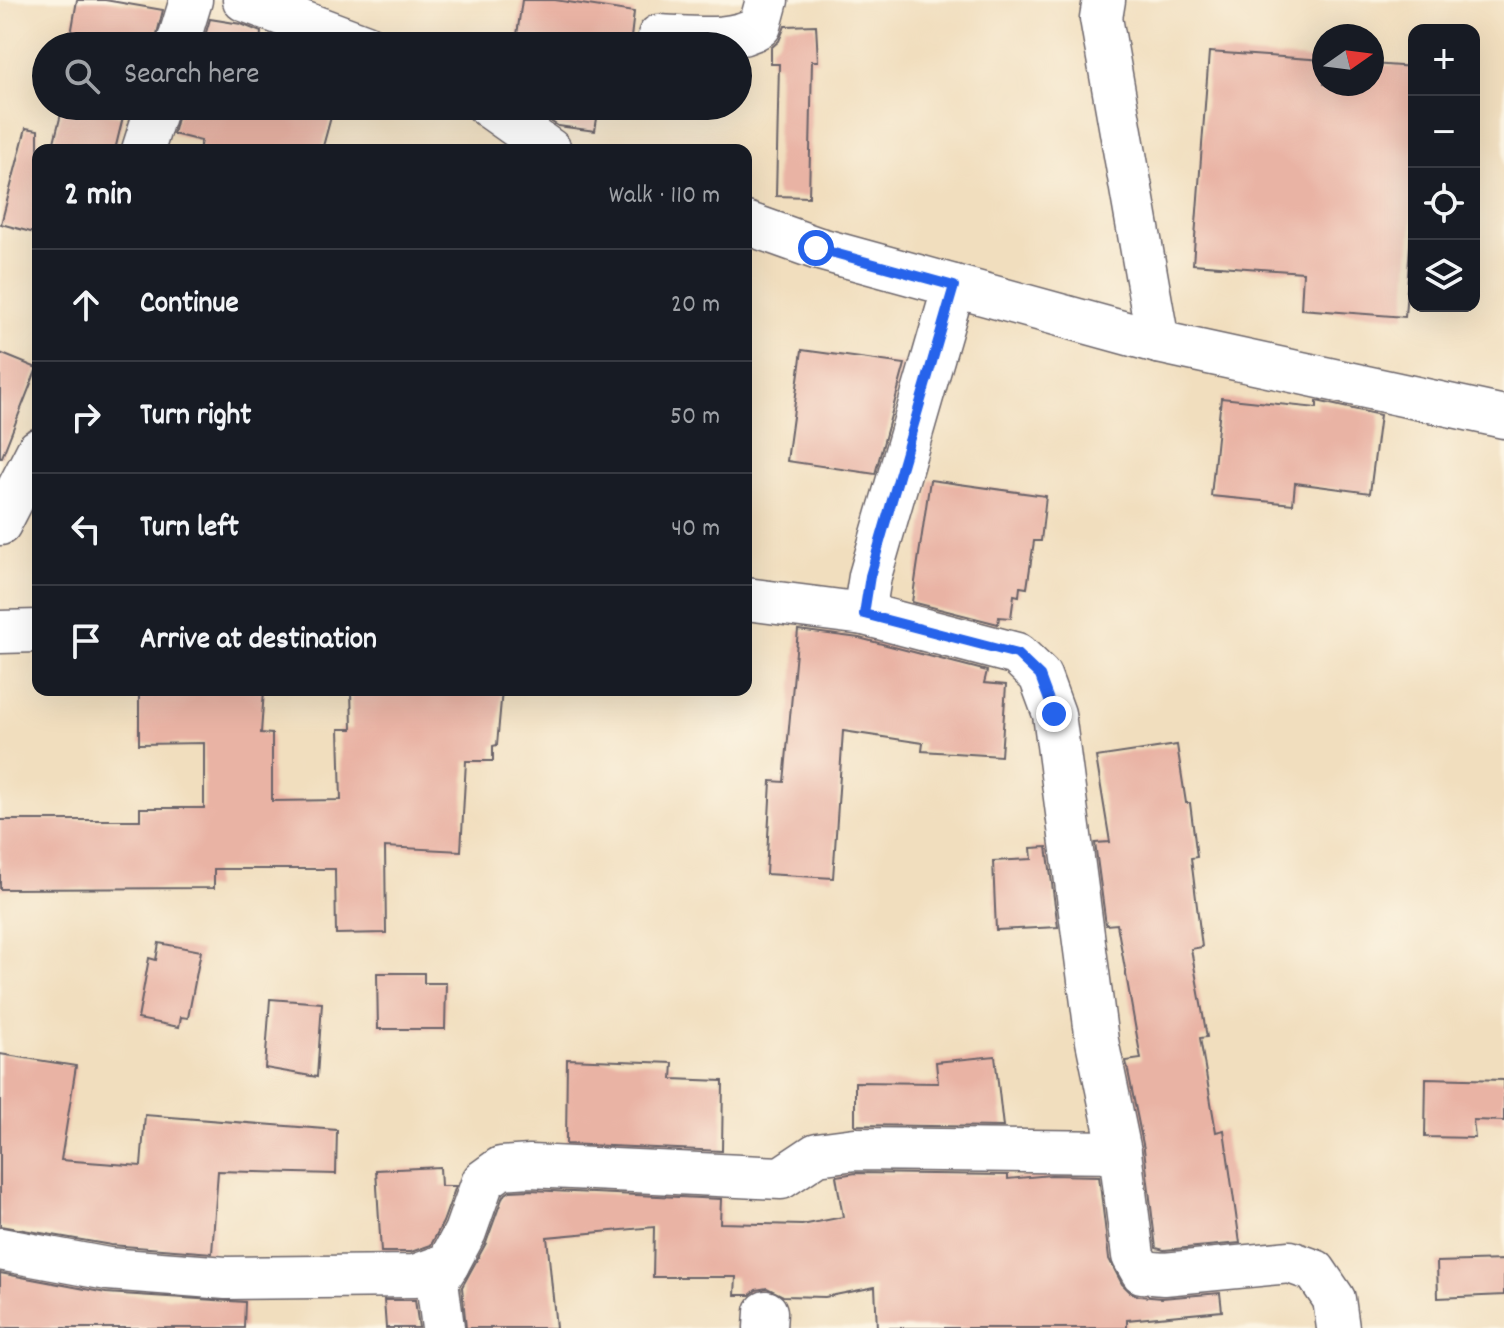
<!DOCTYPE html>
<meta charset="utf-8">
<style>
:root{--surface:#171b24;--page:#20242c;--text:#f1f3f6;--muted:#9ea1a6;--line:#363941}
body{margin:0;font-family:Dekko,sans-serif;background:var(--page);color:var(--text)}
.controls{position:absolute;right:24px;top:24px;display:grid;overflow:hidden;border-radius:16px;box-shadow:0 8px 32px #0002}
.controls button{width:72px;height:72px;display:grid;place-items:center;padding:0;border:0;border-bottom:2px solid var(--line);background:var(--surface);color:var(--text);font:40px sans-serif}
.compass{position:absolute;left:1312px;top:24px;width:72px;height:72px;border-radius:50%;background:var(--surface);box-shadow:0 8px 32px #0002;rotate:76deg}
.stop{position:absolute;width:24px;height:24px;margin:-18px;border:6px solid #2563eb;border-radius:50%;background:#fff}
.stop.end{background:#2563eb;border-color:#fff;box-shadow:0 2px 8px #0008}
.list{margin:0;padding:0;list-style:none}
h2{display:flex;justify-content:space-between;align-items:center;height:104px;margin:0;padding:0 32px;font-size:34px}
h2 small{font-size:26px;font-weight:400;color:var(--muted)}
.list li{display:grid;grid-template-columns:52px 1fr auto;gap:24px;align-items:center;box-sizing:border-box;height:112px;padding:0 32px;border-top:2px solid var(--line)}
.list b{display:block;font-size:30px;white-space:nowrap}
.list em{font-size:26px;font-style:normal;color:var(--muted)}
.icon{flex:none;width:44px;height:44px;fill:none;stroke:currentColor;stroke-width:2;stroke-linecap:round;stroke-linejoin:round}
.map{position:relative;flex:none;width:1504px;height:1328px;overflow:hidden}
.search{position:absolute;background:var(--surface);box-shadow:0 8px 32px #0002;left:32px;top:32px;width:720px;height:88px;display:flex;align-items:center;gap:20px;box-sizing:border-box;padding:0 28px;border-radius:44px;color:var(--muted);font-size:30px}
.panel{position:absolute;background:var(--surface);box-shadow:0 8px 32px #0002;left:32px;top:144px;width:720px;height:552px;border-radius:16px}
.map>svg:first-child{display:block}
.building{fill:#e9b3a4}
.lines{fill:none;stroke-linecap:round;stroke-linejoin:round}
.street-casing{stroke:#6a6469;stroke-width:45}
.street{stroke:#fff;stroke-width:42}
.route{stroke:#2563eb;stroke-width:10}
</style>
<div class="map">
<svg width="1504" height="1328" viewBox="0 0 1504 1328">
<rect width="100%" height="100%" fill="#fcf5e5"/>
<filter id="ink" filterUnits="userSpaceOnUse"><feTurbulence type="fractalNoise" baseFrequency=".0125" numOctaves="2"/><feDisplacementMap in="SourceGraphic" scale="16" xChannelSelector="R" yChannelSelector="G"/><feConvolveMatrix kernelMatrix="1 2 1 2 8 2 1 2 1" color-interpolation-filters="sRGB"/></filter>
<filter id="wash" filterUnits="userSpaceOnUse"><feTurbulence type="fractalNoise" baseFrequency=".006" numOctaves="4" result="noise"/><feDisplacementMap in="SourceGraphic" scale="32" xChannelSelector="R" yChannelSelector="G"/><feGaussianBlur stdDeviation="1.8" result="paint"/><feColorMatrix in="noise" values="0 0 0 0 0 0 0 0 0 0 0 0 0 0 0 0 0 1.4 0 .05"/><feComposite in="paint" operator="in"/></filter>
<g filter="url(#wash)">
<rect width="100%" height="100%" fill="#f1debe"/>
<g id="blocks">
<g class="building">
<path d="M 77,0 L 105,0 L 163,10 L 154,46 L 69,46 Z"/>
<path d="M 522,0 L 555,0 L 634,12 L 630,46 L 560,46 L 560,41 L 517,35 Z"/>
<path d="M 210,19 L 241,24 L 261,32 L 260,45 L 263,46 L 202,46 Z"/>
<path d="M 816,25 L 818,61 L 812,61 L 809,197 L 776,196 L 779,64 L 771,64 L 771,48 L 779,41 L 785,26 Z"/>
<path d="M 1209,52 L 1324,60 L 1324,84 L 1372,84 L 1372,64 L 1414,67 L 1414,188 L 1405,317 L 1301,309 L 1303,272 L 1193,264 Z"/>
<path d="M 63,106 L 77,106 L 123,117 L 115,150 L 52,150 Z"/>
<path d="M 180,106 L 334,106 L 322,150 L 199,150 L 201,141 L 173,134 Z"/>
<path d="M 551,106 L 599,106 L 595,131 L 558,126 L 549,120 Z"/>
<path d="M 26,128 L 38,130 L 38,234 L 1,224 Z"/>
<path d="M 802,350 L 905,364 L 875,474 L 787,461 Z"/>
<path d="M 0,353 L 37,368 L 2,457 L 0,457 Z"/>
<path d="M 1221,398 L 1317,408 L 1317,401 L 1380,415 L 1370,493 L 1295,483 L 1293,504 L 1211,496 Z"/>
<path d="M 930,480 L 1046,496 L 1041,541 L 1034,541 L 1027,588 L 1020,587 L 1019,596 L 1014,595 L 1011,618 L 999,617 L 998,624 L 912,602 Z"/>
<path d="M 798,630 L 859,638 L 987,671 L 984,683 L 1006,685 L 1001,756 L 922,751 L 923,743 L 843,731 L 833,878 L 766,874 L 771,781 L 784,782 Z"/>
<path d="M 139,690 L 264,690 L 261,733 L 272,734 L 272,801 L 341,800 L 339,729 L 352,729 L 351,690 L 502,690 L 497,745 L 493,746 L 493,761 L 466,761 L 461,851 L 385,847 L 386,933 L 336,934 L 335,869 L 214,869 L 214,888 L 0,889 L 0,820 L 140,820 L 140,808 L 204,808 L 204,743 L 139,744 Z"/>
<path d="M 1177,745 L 1186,803 L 1190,803 L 1197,857 L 1191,858 L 1202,947 L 1191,949 L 1207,1037 L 1200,1038 L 1216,1132 L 1224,1130 L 1240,1243 L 1164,1250 L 1156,1248 L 1144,1149 L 1126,1061 L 1141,1059 L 1117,924 L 1106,925 L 1095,843 L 1110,842 L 1096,757 Z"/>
<path d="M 1047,847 L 1058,927 L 996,930 L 993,861 L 1032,859 L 1031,848 Z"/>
<path d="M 159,943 L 201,951 L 188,1018 L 181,1017 L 179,1027 L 138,1019 L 149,958 L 156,960 Z"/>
<path d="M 377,973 L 424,973 L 424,983 L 446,983 L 445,1029 L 378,1029 Z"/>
<path d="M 270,999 L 322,1003 L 317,1077 L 265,1068 Z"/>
<path d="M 0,1054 L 76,1066 L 61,1160 L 141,1166 L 145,1115 L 337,1130 L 336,1174 L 218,1171 L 212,1253 L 111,1245 L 0,1226 Z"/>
<path d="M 995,1056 L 1003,1127 L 855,1125 L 855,1082 L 938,1083 L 936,1062 Z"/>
<path d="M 567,1059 L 673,1063 L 672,1079 L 723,1081 L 722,1151 L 566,1144 Z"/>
<path d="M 1426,1078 L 1504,1080 L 1504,1121 L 1473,1120 L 1475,1138 L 1425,1137 Z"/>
<path d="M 440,1167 L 441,1186 L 456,1186 L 443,1222 L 431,1245 L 411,1252 L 381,1252 L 376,1170 Z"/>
<path d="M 856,1173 L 1008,1175 L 1008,1179 L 1051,1175 L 1099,1176 L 1109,1259 L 1122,1284 L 1130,1292 L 1139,1296 L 1162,1298 L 1220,1293 L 1222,1311 L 1127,1320 L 1127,1328 L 877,1328 L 875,1287 L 825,1297 L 783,1296 L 767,1288 L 756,1290 L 750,1295 L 735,1295 L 736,1277 L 653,1277 L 654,1227 L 547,1237 L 556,1328 L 466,1328 L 462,1287 L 486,1243 L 503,1196 L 510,1191 L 530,1190 L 721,1199 L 720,1223 L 802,1225 L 843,1217 L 836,1176 Z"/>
<path d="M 1504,1260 L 1504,1295 L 1438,1298 L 1437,1262 Z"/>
<path d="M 0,1273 L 106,1293 L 245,1302 L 244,1328 L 0,1328 Z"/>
<path d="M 384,1300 L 415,1300 L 419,1328 L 386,1328 Z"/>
</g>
</g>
</g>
<g filter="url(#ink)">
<use href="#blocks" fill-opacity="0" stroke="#6a6469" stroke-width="2"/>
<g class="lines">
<g class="street-casing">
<g id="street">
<path d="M 244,0 L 366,46"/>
<path d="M 1104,0 L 1101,18 L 1158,342"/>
<path d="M 659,36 C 691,37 732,44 760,26 L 767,0"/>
<path d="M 177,46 L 191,0"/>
<path d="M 488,106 L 550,150"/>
<path d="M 143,150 L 157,106"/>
<path d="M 746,223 L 816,248 L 1158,342 L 1504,417"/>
<path d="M 0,524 L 38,450"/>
<path d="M 746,599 L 864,614 L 1017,654 L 1040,676 L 1054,714 L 1097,1041 L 1120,1152 L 1133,1256 L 1142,1272 L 1164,1274 L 1290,1262 L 1315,1271 L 1334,1299 L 1338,1328"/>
<path d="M 864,614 L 870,576 L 954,286"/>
<path d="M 0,632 L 38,631"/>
<path d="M 0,1249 L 108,1269 L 226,1278 L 415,1276 L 448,1264 L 465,1232 L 483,1181 L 501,1168 L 530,1166 L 781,1178 L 817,1154 L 855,1149 L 1120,1152"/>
<path d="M 443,1328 L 437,1281 L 448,1264"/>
<path d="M 765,1328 L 766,1312"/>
</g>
</g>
<use href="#street" class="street"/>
</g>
</g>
<g class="lines" filter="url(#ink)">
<path class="route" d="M 816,248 L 954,286 L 870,576 L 864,614 L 1017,654 L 1040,676 L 1054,714"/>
</g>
</svg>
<div class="controls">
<button>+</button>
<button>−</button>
<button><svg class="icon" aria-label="locate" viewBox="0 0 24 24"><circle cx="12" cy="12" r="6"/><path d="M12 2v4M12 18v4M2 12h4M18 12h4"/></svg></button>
<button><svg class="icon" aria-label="layers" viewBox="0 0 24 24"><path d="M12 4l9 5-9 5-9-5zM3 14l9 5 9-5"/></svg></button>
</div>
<svg class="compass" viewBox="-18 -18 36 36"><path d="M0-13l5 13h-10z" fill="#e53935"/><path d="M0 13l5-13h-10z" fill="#9ea1a6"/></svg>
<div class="stop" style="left:816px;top:248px"></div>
<div class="stop end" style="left:1054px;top:714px"></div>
<div class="search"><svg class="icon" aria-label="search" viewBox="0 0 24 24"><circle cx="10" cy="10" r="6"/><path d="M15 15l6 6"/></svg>Search here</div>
<section class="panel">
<h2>2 min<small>Walk · 110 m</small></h2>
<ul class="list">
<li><svg class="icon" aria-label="ahead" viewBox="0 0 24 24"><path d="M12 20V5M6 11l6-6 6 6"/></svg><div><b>Continue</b></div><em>20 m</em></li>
<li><svg class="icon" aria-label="right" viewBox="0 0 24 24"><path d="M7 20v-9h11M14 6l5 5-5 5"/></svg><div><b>Turn right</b></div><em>50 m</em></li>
<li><svg class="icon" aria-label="left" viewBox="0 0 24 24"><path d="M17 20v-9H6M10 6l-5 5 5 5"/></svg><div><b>Turn left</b></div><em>40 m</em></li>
<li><svg class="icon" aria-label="arrive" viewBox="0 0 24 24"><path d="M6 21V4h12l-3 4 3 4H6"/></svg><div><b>Arrive at destination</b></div></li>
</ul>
</section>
</div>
